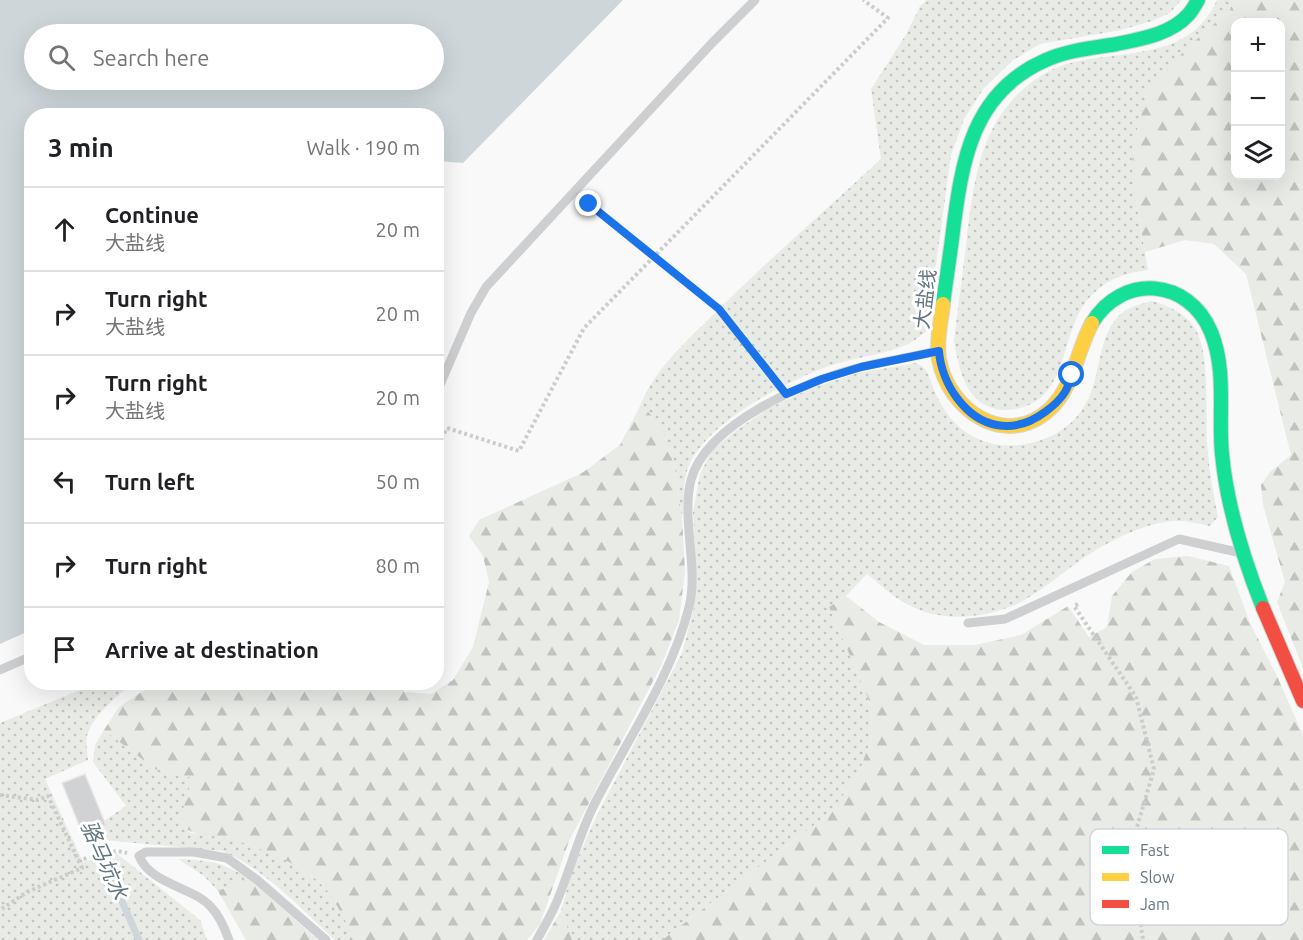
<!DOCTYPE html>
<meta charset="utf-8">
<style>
:root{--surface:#fff;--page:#f6f6f6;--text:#202124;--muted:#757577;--line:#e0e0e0}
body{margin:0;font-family:Ubuntu,"Noto Sans SC",sans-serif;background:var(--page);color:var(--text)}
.controls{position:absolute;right:18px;top:18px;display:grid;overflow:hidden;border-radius:12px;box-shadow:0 6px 24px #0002}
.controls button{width:54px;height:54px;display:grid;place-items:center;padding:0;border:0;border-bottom:2px solid var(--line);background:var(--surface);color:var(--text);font:30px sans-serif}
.stop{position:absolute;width:18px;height:18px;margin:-14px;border:4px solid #1a73e8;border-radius:50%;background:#fff}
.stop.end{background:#1a73e8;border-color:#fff;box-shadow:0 2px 6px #0008}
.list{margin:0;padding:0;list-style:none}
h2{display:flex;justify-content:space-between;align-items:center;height:78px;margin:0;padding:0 24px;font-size:26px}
h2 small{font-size:20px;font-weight:400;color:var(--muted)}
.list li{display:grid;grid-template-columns:39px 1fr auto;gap:18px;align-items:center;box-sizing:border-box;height:84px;padding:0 24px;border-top:2px solid var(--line)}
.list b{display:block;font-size:22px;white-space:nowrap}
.list p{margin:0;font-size:20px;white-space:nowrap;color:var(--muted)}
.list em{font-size:20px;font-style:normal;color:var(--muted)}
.icon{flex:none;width:33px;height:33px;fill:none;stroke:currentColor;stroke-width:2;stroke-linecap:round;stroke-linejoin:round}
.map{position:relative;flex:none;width:1303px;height:940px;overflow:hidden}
.search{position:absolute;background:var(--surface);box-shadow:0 6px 24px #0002;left:24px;top:24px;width:420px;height:66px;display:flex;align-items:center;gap:15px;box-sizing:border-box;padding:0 21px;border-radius:33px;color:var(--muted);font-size:22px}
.panel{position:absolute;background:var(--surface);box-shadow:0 6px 24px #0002;left:24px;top:108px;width:420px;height:582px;border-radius:24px}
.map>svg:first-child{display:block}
.grass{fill:url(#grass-dots)}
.forest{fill:url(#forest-firs);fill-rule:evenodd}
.water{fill:#ced6d9;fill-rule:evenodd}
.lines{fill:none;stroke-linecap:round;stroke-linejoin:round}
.stream{stroke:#ced6d9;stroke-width:7}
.building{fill:#d0d2d3;stroke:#e8e8e8;stroke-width:1.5}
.fast-casing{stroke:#d5d6d7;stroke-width:16}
.slow-casing{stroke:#d5d6d7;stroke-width:16}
.jam-casing{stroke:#d5d6d7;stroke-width:16}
.path{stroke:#cbcccd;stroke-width:4;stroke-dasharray:3 3;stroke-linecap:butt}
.lane{stroke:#cecfd0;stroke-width:9}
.fast{stroke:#16e098;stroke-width:14}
.slow{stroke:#ffcf43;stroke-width:14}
.jam{stroke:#f24e42;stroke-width:14}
.route{stroke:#1a73e8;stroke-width:8}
.labels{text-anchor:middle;stroke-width:6;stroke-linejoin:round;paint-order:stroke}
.street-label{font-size:20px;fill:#657683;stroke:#fff}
.water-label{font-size:21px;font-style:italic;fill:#60757c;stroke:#fff}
.key{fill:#fff;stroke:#d1d6da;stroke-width:1.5}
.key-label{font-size:16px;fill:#657683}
</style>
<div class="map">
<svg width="1303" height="940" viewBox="0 0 1303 940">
<defs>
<pattern id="grass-dots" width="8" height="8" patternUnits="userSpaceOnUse" patternTransform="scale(1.5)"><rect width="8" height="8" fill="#e8ebe6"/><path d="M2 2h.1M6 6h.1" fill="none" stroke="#c0c3c0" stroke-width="1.8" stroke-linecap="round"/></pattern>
<pattern id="forest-firs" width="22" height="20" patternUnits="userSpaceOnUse" patternTransform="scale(1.5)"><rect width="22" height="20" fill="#e8ebe6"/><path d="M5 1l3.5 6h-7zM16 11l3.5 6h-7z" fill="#c0c3c0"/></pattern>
</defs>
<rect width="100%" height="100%" fill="#f9f9f9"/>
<g class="grass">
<path d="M 927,0 L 1181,0 L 1170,13 L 1152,21 L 1121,30 L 1040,44 L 1012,61 L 984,88 L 964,119 L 951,155 L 927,331 C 921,335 915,341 908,344 C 884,355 855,357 829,366 C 785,382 705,423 688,468 C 683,480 684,504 682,518 L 674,463 L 661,427 L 641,404 C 656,367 688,340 716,312 C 769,259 826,210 881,159 L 871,89 L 907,33 L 920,6 Z"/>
<path d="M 1217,0 L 1233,0 L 1230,10 L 1189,46 L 1135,194 L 1148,270 C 1122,273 1101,282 1085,303 C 1060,337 1068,401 1015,409 C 1007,410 1001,411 993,408 C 964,400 959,367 954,341 C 958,306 963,271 967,236 C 971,203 975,169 988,138 C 1004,102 1035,71 1074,62 C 1128,50 1191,59 1217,0 Z"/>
<path d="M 1152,301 C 1168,306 1184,312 1194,327 C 1211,351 1205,414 1207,444 C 1209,469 1213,493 1218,517 L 1210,526 C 1198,524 1185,520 1173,521 C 1142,524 1111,540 1085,557 C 1063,572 1041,592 1017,604 C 986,618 946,622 915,608 C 896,600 882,586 867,574 L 846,596 L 829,607 L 871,705 L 872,737 L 858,775 L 830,813 L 662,940 L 572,940 L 561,911 L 572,871 L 596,817 L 682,653 L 694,607 L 695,556 L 693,512 L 700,474 L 712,450 L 737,430 L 769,408 L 812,388 L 858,373 L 916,363 C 930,369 929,379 935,392 C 952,431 983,451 1026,444 C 1063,437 1086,416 1095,379 C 1102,355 1102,330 1122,313 C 1131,306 1142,304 1152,301 Z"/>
<path d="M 99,682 L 135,683 C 118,694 93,715 87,736 C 85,743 88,753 88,760 L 45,779 L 83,862 L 115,852 L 200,920 L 207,940 L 0,940 L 0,723 Z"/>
<path d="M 104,730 L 155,769 L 193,778 L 182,813 L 190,833 C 204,835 219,836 232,839 C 267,849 309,866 332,896 C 343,909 347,927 358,940 L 335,940 C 300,908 267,871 223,851 L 102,840 L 96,826 L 126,806 L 93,762 L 95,745 Z"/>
<path d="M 178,859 C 211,861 220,861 248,878 L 218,891 L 204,876 Z"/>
</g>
<g class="forest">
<path d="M 1233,0 L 1303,0 L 1303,668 L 1277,602 L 1285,582 L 1263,505 L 1261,485 L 1270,472 L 1291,455 L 1246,274 L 1214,244 L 1185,240 L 1145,252 L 1135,194 L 1132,147 L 1148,91 L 1189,46 L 1230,10 ZM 1236,22 L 1280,22 L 1280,176 L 1236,176 Z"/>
<path d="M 641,404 L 661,426 L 674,463 L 682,518 L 685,572 L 679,620 L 661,666 L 569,841 L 540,924 L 527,940 L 358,940 C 339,917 337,893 309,874 C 286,858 260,848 234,840 C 216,834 196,839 182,825 L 182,813 L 192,778 L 155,769 L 104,730 L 119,707 L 155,683 L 394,682 L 405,692 L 431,694 L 453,680 L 473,647 L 489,582 L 483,556 L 469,536 L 479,520 L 582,473 L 620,445 Z"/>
<path d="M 1188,556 L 1229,566 L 1250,623 L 1276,674 L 1303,735 L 1303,940 L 662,940 L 830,813 L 858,775 L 872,737 L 871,705 L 829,607 L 846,596 L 879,622 L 924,645 L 975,645 L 1021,635 L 1068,606 L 1089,637 L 1107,627 L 1112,596 L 1132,572 L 1155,559 Z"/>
<path d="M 248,878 L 318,940 L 246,940 L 218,891 Z"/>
<path d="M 561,911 L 572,940 L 544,940 Z"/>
</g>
<path class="water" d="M 0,0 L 623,0 L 463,163 L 437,161 L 436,116 L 32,116 L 31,630 L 0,644 ZM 34,34 L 434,34 L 434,80 L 34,80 Z"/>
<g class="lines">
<path class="stream" d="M 88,824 L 139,940"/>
</g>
<path class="building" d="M 85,774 L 106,825 L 83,835 L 62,783 Z"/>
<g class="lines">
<g class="fast-casing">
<g id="fast">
<path d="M 943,304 C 946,280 950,256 953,231 C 962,161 972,92 1046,60 C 1068,50 1093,48 1117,44 C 1141,39 1171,34 1188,15 C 1192,11 1195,5 1198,0"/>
<path d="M 1092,323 C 1122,273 1189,278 1211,332 C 1227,371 1218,414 1222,454 C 1227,507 1243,558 1263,608"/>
</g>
</g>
<g class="slow-casing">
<path id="slow" d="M 943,304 C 941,322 936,341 939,359 C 948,410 1006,450 1050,409 C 1074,386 1077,350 1092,323"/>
</g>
<g class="jam-casing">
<path id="jam" d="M 1263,608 L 1303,701"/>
</g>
<g class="path">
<path d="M 586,201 L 719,309 L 777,383"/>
<path d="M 436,437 L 441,439 L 447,428 L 519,451 L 584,328 L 888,18 L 863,0"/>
<path d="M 1078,604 L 1074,606 L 1136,697 L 1154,769 L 1130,851 L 1143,940"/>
<path d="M 0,795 L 38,800 L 48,796 L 82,868 L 27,892 L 0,910"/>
<path d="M 78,861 C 93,856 111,848 127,853"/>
</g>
<g class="lane">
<path d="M 436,394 L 471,313 L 486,287 L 712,43 L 755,0"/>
<path d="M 968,623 L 1005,619 L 1179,539 L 1237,552"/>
<path d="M 0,670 L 32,656"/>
<path d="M 229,940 C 225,929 220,916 211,907 C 192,886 151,885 139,856 L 146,852 L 194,852 L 227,858 L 256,879 L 326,940"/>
<path d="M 537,940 C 542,930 549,919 554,908 C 569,875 577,840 593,807 C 626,741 671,679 689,607 C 699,568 681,520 691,480 C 706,423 808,380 861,367 C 886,361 912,357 937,351"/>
</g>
<use href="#fast" class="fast"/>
<use href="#slow" class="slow"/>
<use href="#jam" class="jam"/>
</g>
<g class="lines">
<path class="route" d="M 589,204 L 719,309 L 786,394 L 822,379 L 861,367 L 939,351 C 940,367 947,385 957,398 C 980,429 1014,435 1045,412 C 1052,407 1060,400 1065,392 C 1068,387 1070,381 1072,375"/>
</g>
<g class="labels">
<g class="street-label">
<text transform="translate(925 299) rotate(-83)" y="7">大盐线</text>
</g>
<g class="water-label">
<text transform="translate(104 860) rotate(66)" y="7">骆马坑水</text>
</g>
</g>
<rect x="1090" y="829" width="198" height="96" rx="9" class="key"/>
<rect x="1102" y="846" width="27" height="8" fill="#16e098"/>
<rect x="1102" y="873" width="27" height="8" fill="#ffcf43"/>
<rect x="1102" y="900" width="27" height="8" fill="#f24e42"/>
<g class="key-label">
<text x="1140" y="856">Fast</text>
<text x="1140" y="883">Slow</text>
<text x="1140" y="910">Jam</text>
</g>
</svg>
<div class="controls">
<button>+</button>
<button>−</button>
<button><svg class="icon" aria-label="layers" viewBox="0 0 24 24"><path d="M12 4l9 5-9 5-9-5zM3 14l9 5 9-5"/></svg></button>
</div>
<div class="stop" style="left:1072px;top:375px"></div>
<div class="stop end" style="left:589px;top:204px"></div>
<div class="search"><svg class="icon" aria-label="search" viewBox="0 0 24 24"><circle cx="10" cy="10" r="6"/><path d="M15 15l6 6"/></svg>Search here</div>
<section class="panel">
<h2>3 min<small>Walk · 190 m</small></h2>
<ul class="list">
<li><svg class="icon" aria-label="ahead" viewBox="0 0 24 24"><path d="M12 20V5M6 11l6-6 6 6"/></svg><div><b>Continue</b><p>大盐线</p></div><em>20 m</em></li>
<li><svg class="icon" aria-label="right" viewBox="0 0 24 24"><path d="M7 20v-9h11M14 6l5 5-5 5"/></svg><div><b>Turn right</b><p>大盐线</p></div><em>20 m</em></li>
<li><svg class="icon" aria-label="right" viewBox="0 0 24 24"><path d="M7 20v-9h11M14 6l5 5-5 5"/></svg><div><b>Turn right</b><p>大盐线</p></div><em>20 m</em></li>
<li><svg class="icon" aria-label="left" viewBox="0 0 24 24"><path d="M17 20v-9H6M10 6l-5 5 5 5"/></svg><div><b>Turn left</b></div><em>50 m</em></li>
<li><svg class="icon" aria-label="right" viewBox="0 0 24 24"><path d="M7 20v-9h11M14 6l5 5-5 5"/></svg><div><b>Turn right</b></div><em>80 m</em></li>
<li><svg class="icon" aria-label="arrive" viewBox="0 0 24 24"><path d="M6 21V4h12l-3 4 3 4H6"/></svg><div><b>Arrive at destination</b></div></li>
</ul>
</section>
</div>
